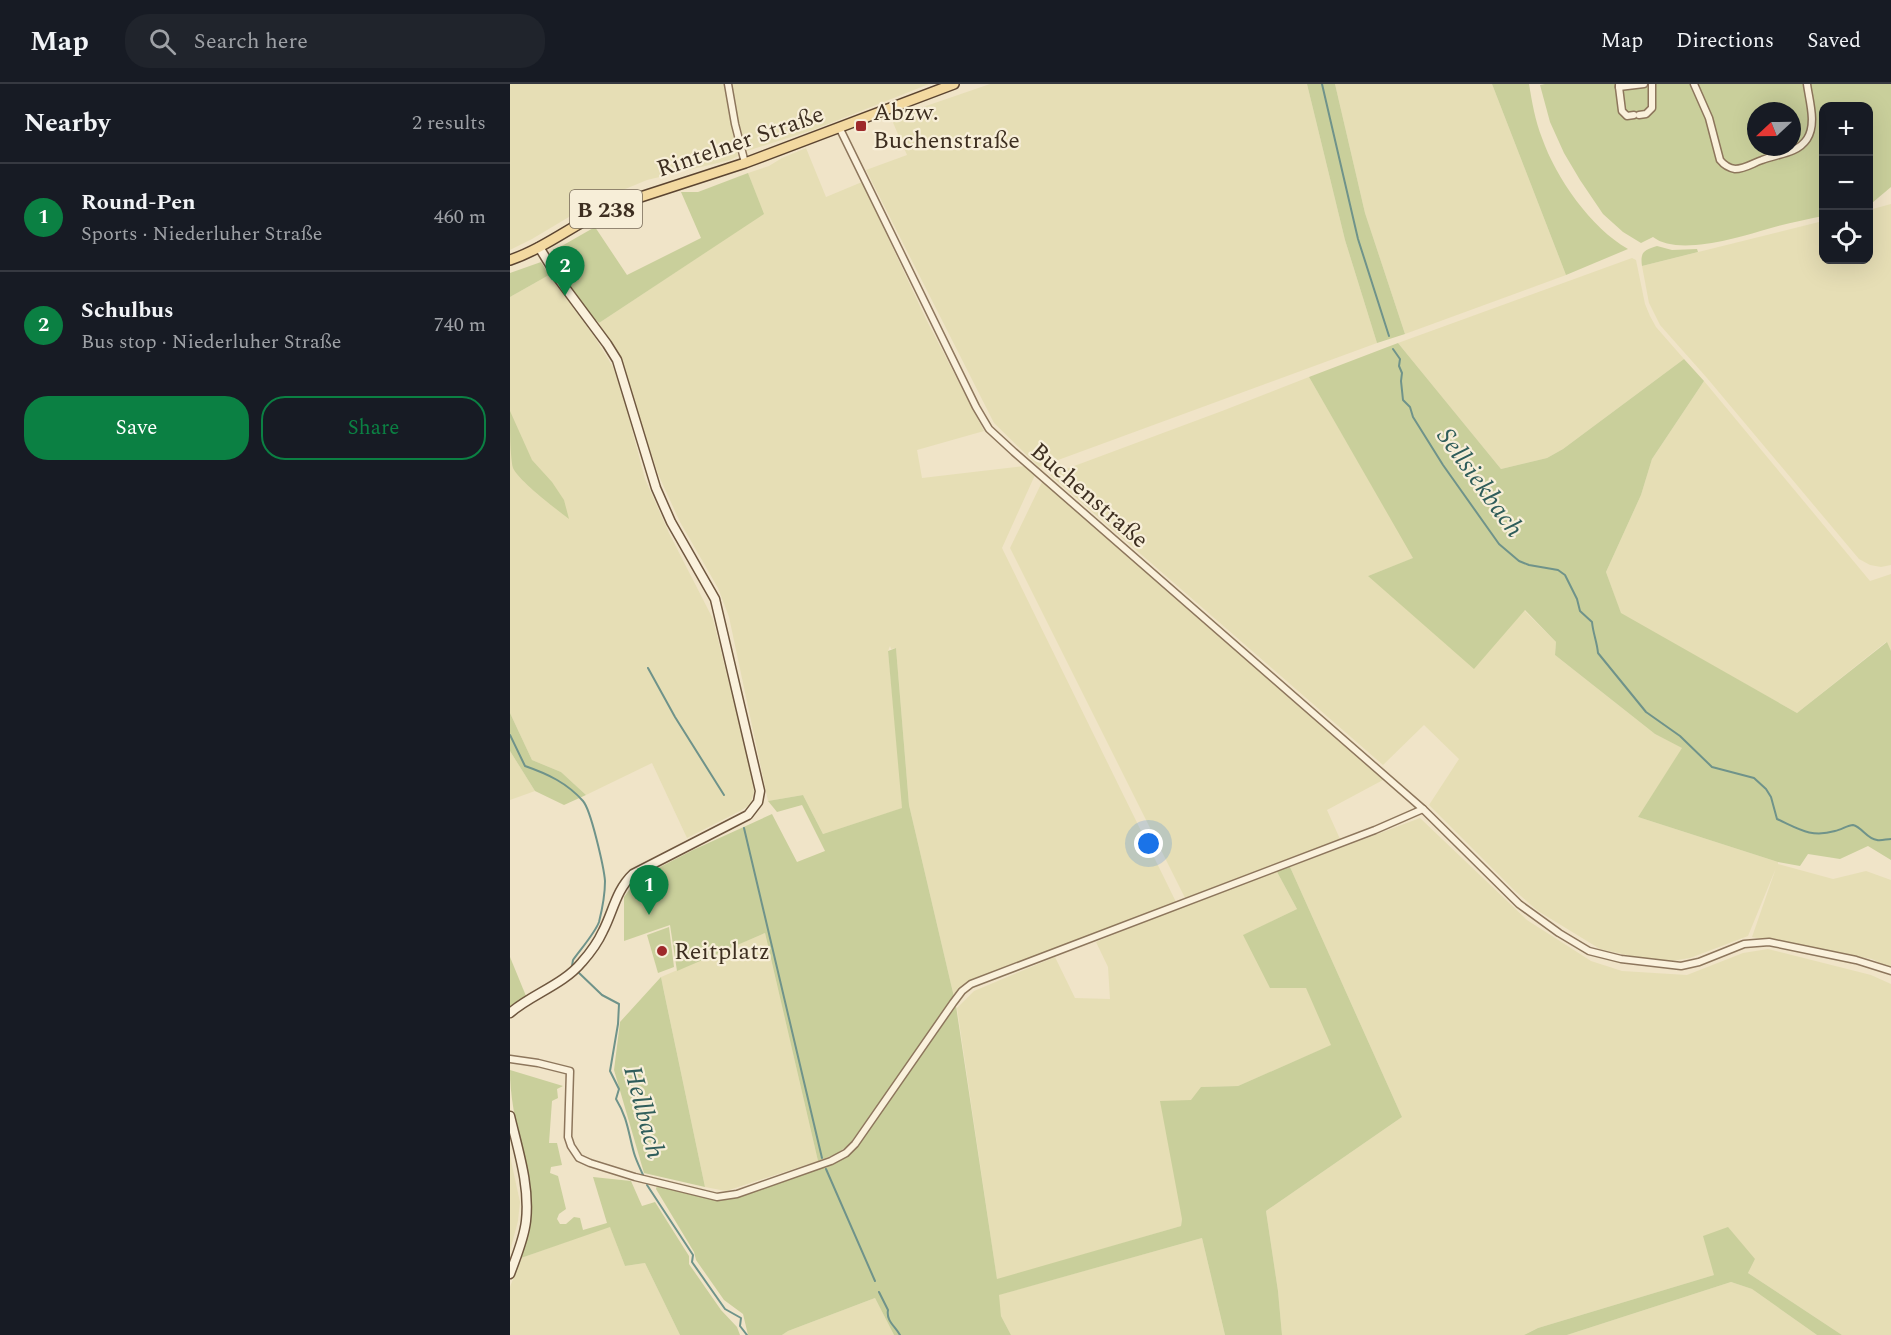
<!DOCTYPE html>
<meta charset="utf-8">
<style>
:root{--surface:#171b24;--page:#20242c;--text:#f1f3f6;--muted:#9ea1a6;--line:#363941;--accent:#0b8043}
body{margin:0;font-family:Spectral,serif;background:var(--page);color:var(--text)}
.controls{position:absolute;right:18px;top:18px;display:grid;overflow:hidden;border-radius:12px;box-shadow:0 6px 24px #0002}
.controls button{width:54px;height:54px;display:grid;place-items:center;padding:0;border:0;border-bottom:2px solid var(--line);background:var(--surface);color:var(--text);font:30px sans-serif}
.compass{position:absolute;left:1237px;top:18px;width:54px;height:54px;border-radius:50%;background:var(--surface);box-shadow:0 6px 24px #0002;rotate:248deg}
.you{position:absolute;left:639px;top:760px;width:21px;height:21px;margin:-15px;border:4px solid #fff;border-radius:50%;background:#1a73e8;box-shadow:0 0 0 9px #1a73e833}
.badge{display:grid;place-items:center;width:39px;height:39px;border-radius:50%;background:var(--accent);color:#fff;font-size:20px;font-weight:700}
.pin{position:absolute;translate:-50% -50px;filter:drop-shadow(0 2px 3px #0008)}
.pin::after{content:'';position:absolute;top:32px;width:21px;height:18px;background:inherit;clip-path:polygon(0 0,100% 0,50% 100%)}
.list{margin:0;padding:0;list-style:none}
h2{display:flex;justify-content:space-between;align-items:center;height:78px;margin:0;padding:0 24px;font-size:26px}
h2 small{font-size:20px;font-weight:400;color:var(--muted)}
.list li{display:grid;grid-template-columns:39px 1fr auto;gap:18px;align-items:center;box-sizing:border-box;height:108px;padding:0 24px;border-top:2px solid var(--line)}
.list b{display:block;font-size:22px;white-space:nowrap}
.list p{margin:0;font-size:20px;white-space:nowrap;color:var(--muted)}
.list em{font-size:20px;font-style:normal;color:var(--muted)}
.actions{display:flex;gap:12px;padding:18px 24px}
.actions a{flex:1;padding:14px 0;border:2px solid var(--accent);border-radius:24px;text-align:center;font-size:21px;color:var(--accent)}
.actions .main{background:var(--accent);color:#fff}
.icon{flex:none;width:33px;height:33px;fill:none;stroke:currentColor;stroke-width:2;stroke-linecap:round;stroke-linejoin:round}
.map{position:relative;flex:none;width:1381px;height:1251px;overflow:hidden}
header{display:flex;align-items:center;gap:36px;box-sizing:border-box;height:84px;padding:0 30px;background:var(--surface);border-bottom:2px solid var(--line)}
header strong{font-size:28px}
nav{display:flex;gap:33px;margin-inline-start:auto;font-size:21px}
.search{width:420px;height:54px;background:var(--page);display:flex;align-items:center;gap:15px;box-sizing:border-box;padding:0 21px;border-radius:24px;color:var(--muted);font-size:22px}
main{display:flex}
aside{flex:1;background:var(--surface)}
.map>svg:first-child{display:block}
.farmland{fill:#e6deb5}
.green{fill:#c9cf9b;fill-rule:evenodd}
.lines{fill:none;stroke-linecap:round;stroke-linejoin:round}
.stream{stroke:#6f938a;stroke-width:2}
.street-casing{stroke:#8d765c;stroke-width:9}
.secondary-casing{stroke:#6f573f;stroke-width:11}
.primary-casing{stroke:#5b4430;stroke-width:12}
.street{stroke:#faf1dc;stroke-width:6}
.secondary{stroke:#faf1dc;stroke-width:8}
.primary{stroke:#f3d9a0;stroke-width:9}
.poi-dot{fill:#9e2a2b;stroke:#f7eed8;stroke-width:2}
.labels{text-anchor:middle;stroke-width:4.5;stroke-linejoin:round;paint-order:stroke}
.shield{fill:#f7eed8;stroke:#756857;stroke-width:1.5}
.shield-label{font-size:22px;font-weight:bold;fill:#3d2e20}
.poi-label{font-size:24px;fill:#3d2e20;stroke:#f7eed8;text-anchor:start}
.street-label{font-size:24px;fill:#3d2e20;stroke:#f7eed8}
.water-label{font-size:26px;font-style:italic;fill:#2f5d5a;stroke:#f7eed8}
</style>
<header>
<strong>Map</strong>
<div class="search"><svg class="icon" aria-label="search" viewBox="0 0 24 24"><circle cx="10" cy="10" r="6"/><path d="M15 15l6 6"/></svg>Search here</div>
<nav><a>Map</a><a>Directions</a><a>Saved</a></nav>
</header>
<main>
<aside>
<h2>Nearby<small>2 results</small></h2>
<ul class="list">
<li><span class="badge">1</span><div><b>Round-Pen</b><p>Sports · Niederluher Straße</p></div><em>460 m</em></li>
<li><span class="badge">2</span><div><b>Schulbus</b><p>Bus stop · Niederluher Straße</p></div><em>740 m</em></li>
</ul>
<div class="actions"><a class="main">Save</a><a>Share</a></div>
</aside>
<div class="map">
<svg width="1381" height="1251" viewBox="0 0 1381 1251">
<rect width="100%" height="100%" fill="#f0e4c8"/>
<g class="farmland">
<path d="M 0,0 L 214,0 L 228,72 L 220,76 L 137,96 L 84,118 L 22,155 L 0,166 Z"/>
<path d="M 220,0 L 419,0 L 303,46 L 237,67 L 231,56 L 227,39 Z"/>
<path d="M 480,0 L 797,0 L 835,156 L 867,259 L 529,383 L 484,339 L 356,86 L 397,71 L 381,34 Z"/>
<path d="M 825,0 L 982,0 L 1056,191 L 895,250 L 855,129 Z"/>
<path d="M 296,64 L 316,113 L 352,98 L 416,235 L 474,347 L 407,366 L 412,394 L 515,382 L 525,391 L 492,464 L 666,818 L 459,898 L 444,913 L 399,721 L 386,564 L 381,565 L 380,562 L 378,567 L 393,724 L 313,750 L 293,711 L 258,717 L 219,533 L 208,504 L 170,438 L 148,390 L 110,275 L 92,249 L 89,239 L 253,130 L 238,89 L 259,82 L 272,74 Z"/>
<path d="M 1381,120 L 1381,481 L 1371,483 L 1360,481 L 1349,475 L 1197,294 L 1150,241 L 1139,219 L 1132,182 L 1313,137 L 1314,176 L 1358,176 L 1359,126 Z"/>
<path d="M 1122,174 L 1126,176 L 1135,220 L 1140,232 L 1146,243 L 1174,275 L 1053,365 L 1037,374 L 991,385 L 888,259 Z"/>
<path d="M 39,191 L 84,252 L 103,283 L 114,315 L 135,395 L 159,449 L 203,535 L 243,695 L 244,708 L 240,721 L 230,727 L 177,754 L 142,679 L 76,711 L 51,688 L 22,676 L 0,629 L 0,213 Z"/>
<path d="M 799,293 L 904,474 L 858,492 L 1014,526 L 1046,558 L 1045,571 L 1145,650 L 1173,664 L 1128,733 L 1268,778 L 1268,780 L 1323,795 L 1356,787 L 1381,796 L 1381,884 L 1362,875 L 1242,853 L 1266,784 L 1238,852 L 1180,874 L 1162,877 L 1143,877 L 1090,865 L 1028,827 L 1005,807 L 919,721 L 949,675 L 914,641 L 873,681 L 540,391 L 712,327 Z"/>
<path d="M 1194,297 L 1360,497 L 1381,490 L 1381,567 L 1376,558 L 1287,629 L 1111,530 L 1096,488 L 1131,411 L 1142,375 Z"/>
<path d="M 532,398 L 873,696 L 817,726 L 830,755 L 675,814 L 500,464 Z"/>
<path d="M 0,667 L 25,707 L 0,716 Z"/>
<path d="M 910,734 L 1017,836 L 1081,877 L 1112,887 L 1177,891 L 1233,869 L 1258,865 L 1361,891 L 1381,900 L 1381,1251 L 1332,1251 L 1238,1189 L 1245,1175 L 1204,1191 L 1028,1244 L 1014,1251 L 772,1251 L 768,1207 L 756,1127 L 892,1033 L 780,783 Z"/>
<path d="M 766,786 L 787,825 L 734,851 L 796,903 L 822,961 L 728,1002 L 691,1003 L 671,1142 L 487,1196 L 447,924 L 464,907 L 545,873 L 565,914 L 600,915 L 598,883 L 586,858 L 713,805 Z"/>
<path d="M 255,849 L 308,1077 L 216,1107 L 195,1103 L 151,893 Z"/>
<path d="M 0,1072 L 10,1118 L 8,1137 L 0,1167 Z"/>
<path d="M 100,1142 L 115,1182 L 135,1179 L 170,1251 L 0,1251 L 0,1203 L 11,1174 Z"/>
<path d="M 692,1154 L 715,1251 L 501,1251 L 491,1232 L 488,1211 Z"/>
<path d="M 1221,1198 L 1242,1205 L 1307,1251 L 1057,1251 Z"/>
<path d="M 365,1214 L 384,1251 L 272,1251 L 278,1247 Z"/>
</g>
<g class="green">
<path d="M 797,0 L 825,0 L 855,129 L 895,250 L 867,259 L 835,156 Z"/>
<path d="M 982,0 L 1019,0 C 1022,18 1025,36 1032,54 C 1046,94 1081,144 1118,165 L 1056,191 Z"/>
<path d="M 1035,0 L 1381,0 L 1381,103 L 1362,119 L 1359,120 L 1358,22 L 1314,22 L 1313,132 C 1294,136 1273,140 1254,146 C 1227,154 1167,172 1143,153 L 1131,159 L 1113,148 L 1093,130 L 1070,96 L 1054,69 L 1040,38 L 1030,1 ZM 1246,27 L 1282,27 L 1282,63 L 1246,63 Z"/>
<path d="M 238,89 L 254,130 L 89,239 L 86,236 L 84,237 L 56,203 L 43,175 L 50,163 L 85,143 L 117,191 L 191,154 L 171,108 L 188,108 Z"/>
<path d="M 1147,162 L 1162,166 L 1187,165 L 1188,168 L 1132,182 C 1130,168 1134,166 1147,162 Z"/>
<path d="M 31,178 L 39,191 L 0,213 L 0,189 Z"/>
<path d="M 888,259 L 991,385 L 1037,374 L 1053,365 L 1174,275 L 1194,297 L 1142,375 L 1131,411 L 1096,488 L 1111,529 L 1287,629 L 1377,558 L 1381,567 L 1381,776 L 1358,762 L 1330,775 L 1298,770 L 1290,782 L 1268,778 L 1128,733 L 1172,664 L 1145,650 L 1045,571 L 1046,558 L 1015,526 L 964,585 L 858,492 L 903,474 L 799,293 Z"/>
<path d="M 0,327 L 22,376 L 42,398 L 54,416 L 59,435 C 46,425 9,397 3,384 C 0,371 0,342 0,327 Z"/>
<path d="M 386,564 L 399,721 L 444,913 L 339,1061 L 326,1070 L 308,1077 L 255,849 L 167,887 L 160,841 L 114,857 L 114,813 L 127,795 L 183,766 L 262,730 L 287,778 L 315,767 L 292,721 L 267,728 L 258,717 L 293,711 L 313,750 L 392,724 L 378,567 Z"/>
<path d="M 0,629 L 22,676 L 51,688 L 76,711 L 54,721 L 25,707 L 0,667 Z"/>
<path d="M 780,783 L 892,1033 L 756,1127 L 768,1207 L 772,1251 L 715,1251 L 692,1154 L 489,1211 L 491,1232 L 501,1251 L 384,1251 L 365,1214 L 278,1247 L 272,1251 L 238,1251 L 233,1230 L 214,1216 L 186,1176 L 184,1168 L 146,1105 L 147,1101 L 209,1116 L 221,1115 L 314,1083 L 327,1077 L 346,1064 L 446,922 L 487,1195 L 671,1142 L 672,1135 L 650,1017 L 681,1016 L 691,1003 L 728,1002 L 821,961 L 796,904 L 760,904 L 733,851 L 787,825 L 766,786 Z"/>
<path d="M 159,843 L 164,883 L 148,889 L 137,851 Z"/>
<path d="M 0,873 L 16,912 L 0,923 Z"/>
<path d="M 151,893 L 153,903 L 195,1103 L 134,1089 L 104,986 L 110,938 Z"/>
<path d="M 0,986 L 53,1002 L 47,1005 L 48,1014 L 42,1017 L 39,1059 L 47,1059 L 52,1081 L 41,1083 L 40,1089 L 48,1092 L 56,1125 L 49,1130 L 47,1135 L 50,1140 L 56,1140 L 64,1133 L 70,1134 L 73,1146 L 97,1139 L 83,1093 L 121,1097 L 132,1122 L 145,1118 L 179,1172 L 179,1180 L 211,1226 L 227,1243 L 230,1251 L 170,1251 L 135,1179 L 115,1182 L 100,1143 L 11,1174 C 36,1104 0,1055 0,986 Z"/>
<path d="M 1218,1143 L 1245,1175 L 1238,1189 L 1332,1251 L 1307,1251 L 1242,1205 L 1221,1198 L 1057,1251 L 1014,1251 L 1028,1244 L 1204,1191 L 1193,1152 Z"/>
</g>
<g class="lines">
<g class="stream">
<path d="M 812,0 L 848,155 L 879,252"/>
<path d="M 883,265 L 890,275 L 889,282 L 892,289 L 891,297 L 893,316 L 900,323 L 903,333 L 933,381 L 989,460 L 1009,477 L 1019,481 L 1048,486 L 1055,491 L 1067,515 L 1070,527 L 1082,538 C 1083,549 1087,558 1088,569 L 1136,628 L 1170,652 L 1202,683 L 1244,694 L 1256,705 L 1261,713 L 1267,735 C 1289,745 1301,754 1325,747 C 1331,746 1338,741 1343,741 C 1352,743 1357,755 1367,756 C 1371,757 1377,755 1381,755"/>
<path d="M 138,584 L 165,633 L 214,711"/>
<path d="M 0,651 L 15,682 C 38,690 57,699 73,717 C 81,726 94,784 95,797 C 95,810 92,826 89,838 C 85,849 70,866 63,876 L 62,882 L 63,883"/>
<path d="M 234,744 L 312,1074"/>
<path d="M 67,887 L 92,911 L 109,920 L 108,940 L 100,987 L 109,1005 L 106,1015 C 118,1035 118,1048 124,1069 C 126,1076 130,1084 133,1091"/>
<path d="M 316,1085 L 365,1197"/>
<path d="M 137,1101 L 183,1171 L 182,1178 L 215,1225 L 231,1234 L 230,1242 L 237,1251"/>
<path d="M 369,1208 L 378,1226 C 376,1237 385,1242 390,1251"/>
</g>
<g class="street-casing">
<g id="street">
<path d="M 218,0 L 225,40 L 235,79"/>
<path d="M 1184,0 L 1199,34 L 1210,76 C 1214,81 1219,84 1225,85 C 1235,85 1243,79 1252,76 C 1267,70 1287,70 1297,55 C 1307,40 1299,16 1297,0"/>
<path d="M 1109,1 L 1109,3 L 1134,0"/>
<path d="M 1109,3 L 1112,27 L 1117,32 L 1124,31"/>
<path d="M 1129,31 L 1136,30 L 1142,24 L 1142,0"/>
<path d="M 329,43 L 466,323 L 479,345 L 504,368 L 913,725 L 1009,820 L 1049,849 L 1079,867 L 1111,875 L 1171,882 L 1189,878 L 1234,860 L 1259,858 L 1346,876 L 1381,887"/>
<path d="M 0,975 L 28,979 L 60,987 L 58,1053 L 61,1062 L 69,1074 L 80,1079 L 125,1093 L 207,1113 L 227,1110 L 321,1077 L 336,1069 L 345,1060 L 443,919 L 452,907 L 461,900 L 865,746 L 913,725"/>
</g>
</g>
<g class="secondary-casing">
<g id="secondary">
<path d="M 0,929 C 22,910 53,901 72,878 C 80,869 88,858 93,847 C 103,828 106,806 123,790 L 238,731 L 248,718 L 250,707 L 205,515 L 161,438 L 146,404 L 107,276 L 97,260 L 48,194 L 29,163"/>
<path d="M 0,1032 C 8,1066 20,1102 16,1137 C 14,1155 6,1173 0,1190"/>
</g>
</g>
<g class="primary-casing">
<path id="primary" d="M 0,176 C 38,163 69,136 106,121 L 235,79 L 444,0"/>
</g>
<use href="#street" class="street"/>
<use href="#secondary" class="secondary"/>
<use href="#primary" class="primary"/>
</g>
<g class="poi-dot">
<rect x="345" y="36" width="12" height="12" rx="3"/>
<circle cx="152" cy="867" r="6"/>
</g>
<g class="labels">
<rect class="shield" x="60" y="106" width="72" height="38" rx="4.5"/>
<g class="shield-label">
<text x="96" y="133">B 238</text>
</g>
<g class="poi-label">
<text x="363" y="36">Abzw.<tspan x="363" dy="28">Buchenstraße</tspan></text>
<text x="164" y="875">Reitplatz</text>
</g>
<g class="street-label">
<text transform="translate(230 57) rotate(-19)" y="8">Rintelner Straße</text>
<text transform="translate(580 411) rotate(41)" y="8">Buchenstraße</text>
</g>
<g class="water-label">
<text transform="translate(971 398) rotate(54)" y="9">Sellsiekbach</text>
<text transform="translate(135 1028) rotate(75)" y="9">Hellbach</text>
</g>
</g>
</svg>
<div class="controls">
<button>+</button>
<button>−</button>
<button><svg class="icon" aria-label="locate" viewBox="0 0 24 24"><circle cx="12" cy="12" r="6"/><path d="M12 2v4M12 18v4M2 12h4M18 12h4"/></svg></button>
</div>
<svg class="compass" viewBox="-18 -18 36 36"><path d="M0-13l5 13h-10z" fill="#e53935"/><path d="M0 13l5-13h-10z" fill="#9ea1a6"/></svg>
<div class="you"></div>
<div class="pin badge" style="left:139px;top:831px">1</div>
<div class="pin badge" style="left:55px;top:212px">2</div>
</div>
</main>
